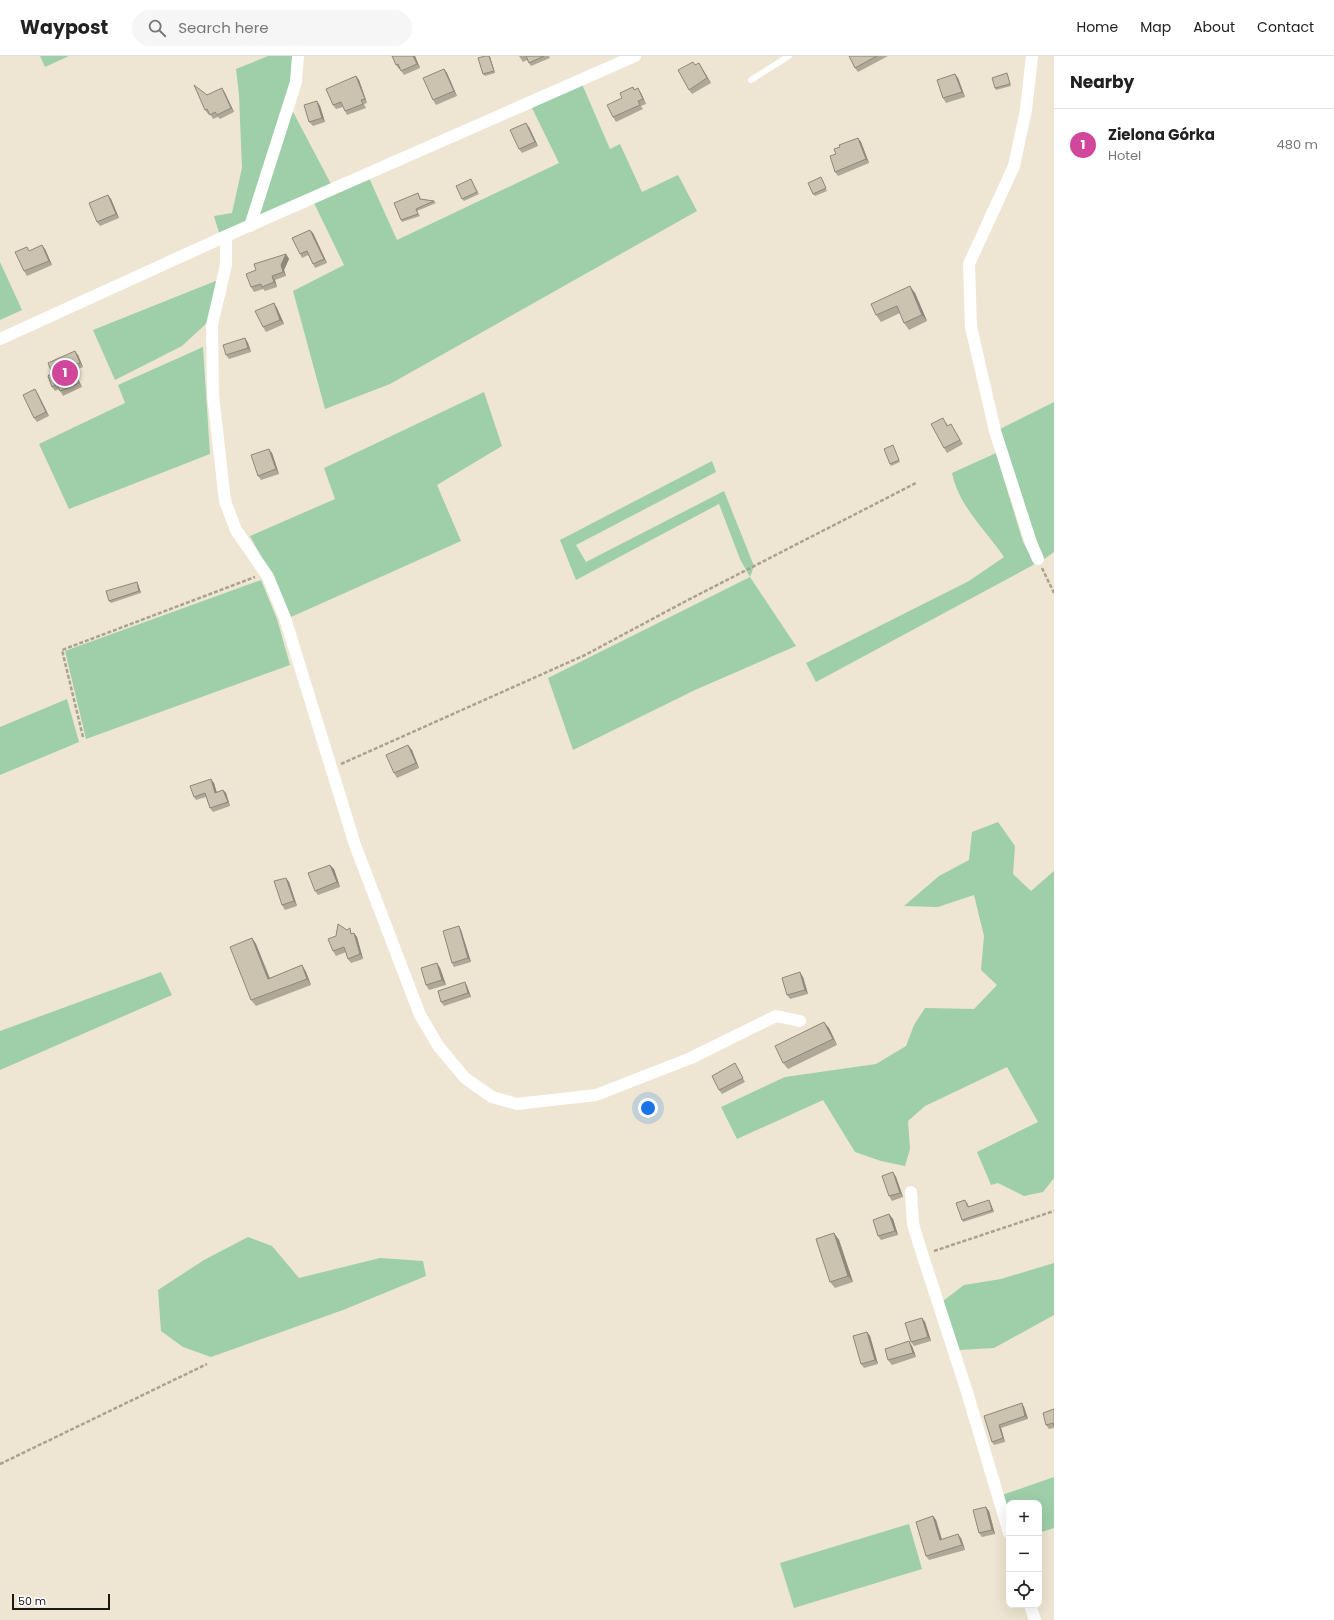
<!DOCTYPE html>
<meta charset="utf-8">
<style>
:root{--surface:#fff;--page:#f6f6f6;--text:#222;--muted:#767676;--line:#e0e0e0;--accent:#d93025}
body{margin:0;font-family:Poppins,sans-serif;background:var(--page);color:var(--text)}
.controls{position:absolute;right:12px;bottom:12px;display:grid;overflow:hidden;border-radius:8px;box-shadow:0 4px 16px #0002}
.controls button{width:36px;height:36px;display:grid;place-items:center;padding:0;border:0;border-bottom:1px solid var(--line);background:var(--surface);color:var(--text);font:20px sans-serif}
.scale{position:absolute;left:12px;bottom:10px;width:98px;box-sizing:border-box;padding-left:4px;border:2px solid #1c1912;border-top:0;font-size:11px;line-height:14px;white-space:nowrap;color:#1c1912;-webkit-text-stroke:3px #fff;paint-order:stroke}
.you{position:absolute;left:648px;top:1052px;width:14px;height:14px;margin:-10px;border:3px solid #fff;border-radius:50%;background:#1a73e8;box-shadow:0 0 0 6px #1a73e833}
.badge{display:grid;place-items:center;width:26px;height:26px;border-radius:50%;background:var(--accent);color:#fff;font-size:13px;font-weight:700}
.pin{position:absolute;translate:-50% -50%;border:2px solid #fff;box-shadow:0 1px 4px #0006}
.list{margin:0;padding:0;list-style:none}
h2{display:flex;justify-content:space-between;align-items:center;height:52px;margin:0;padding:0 16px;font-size:17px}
h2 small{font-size:13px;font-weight:400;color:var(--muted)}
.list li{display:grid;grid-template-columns:26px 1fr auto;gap:12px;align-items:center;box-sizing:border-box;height:72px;padding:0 16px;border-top:1px solid var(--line)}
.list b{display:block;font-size:15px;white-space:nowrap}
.list p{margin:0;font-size:13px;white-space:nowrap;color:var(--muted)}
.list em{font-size:13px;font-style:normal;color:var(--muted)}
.icon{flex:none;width:22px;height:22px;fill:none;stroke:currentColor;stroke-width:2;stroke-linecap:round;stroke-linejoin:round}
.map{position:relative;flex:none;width:1054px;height:1564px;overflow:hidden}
header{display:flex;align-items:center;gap:24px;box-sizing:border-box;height:56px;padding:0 20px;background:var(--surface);border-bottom:1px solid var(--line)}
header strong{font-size:19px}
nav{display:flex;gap:22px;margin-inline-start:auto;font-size:14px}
.search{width:280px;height:36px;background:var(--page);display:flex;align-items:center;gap:10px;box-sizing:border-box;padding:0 14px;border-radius:22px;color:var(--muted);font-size:15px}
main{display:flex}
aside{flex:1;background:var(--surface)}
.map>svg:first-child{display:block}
.green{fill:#9ecfa9}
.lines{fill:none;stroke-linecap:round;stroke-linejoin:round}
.path{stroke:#a8a292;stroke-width:2.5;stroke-dasharray:4 2;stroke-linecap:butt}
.lane{stroke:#fff;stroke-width:6}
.street{stroke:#fff;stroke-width:12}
.wall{fill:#afa897}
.shaded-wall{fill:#8e887b}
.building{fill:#cbc3b0;stroke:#8e887b}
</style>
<header>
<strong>Waypost</strong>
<div class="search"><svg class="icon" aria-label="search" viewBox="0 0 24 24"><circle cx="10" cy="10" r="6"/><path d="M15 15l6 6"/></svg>Search here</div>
<nav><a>Home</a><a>Map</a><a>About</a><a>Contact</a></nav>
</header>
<main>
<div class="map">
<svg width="1054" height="1564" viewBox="0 0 1054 1564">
<rect width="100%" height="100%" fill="#eee6d2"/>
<g class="green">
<path d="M 40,0 L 69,0 L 45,11 Z"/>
<path d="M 268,0 L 293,0 L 292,24 L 246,167 L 219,177 L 214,160 L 232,157 L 242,112 L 239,39 L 236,13 Z"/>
<path d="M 582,28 L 610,93 L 620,88 L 642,136 L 678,119 L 697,155 L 390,328 L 325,353 L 293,235 L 344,209 L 314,147 L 258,160 L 291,52 L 331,128 L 365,113 L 397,184 L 559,107 L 532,52 Z"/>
<path d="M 0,206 L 22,254 L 0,264 Z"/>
<path d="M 218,224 L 209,265 L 182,290 L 115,324 L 93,274 Z"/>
<path d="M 203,291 L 210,398 L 69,453 L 39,388 L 125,347 L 118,329 Z"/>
<path d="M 484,336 L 502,390 L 437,429 L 461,485 L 291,561 L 269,514 L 250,480 L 335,443 L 324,412 Z"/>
<path d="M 1054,346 L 1054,496 L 1043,504 L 1000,373 Z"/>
<path d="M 996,397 L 1023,486 L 1035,508 L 816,626 L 806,607 L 969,525 L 1004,501 C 986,474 959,451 952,417 Z"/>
<path d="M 712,405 L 716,416 L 576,489 L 586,506 L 724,435 L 754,510 L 750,521 L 796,590 L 695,634 L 573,694 L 548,622 L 750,521 L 740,503 L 719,448 L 576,524 L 560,484 Z"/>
<path d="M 261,524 L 277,563 L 290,609 L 86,683 L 65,595 Z"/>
<path d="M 67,643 L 79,686 L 0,719 L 0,671 Z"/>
<path d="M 998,766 L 1015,790 L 1013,818 L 1031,835 L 1054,815 L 1054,1122 L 1043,1136 L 1024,1140 L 998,1127 L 991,1129 L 977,1096 L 1038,1066 L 1007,1011 L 925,1050 L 908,1065 L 910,1093 L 905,1110 L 881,1105 L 855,1096 L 823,1044 L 737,1083 L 721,1051 L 785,1021 L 876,1008 L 906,990 L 914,969 L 925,952 L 974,953 L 997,929 L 981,914 L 984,880 L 974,839 L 938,851 L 904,850 L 939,820 L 969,804 L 972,776 Z"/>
<path d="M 161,916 L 172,939 L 0,1014 L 0,975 Z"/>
<path d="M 248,1181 L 272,1190 L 299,1222 L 380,1202 L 423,1205 L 426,1220 L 343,1254 L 211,1301 L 183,1291 L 161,1275 L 158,1234 L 204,1204 Z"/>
<path d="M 1054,1207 L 1054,1259 L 994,1292 L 959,1294 L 943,1245 L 964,1229 L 1001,1223 Z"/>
<path d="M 1054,1421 L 1054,1472 L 1039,1477 L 1039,1447 L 1009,1447 L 1009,1462 L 1002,1439 Z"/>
<path d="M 909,1468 L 922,1513 L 794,1552 L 780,1507 Z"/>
</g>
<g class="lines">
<g class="path">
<path d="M 1042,512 L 1054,537"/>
<path d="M 83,681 L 62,594 L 255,521"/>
<path d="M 341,708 L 585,599 L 686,545 L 916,427"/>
<path d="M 934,1195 L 1054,1155"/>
<path d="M 0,1408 L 207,1308"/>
</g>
<path class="lane" d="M 751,24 L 789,0"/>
<g class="street">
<path d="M 1032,0 L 1026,54 L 1014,110 L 969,208 L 971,271 L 995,375 L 1031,487 L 1038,503"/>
<path d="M 250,170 L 296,26 L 298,0"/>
<path d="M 226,180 L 226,209 L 212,269 L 213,339 L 225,445 L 236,474 L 268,521 L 285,562 L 355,789 L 420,959 L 439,991 L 465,1022 L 492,1041 L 517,1048 L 596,1039 L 691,1002 L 776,960 L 800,965"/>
<path d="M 0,283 L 226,180 L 635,0"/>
<path d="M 911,1136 L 913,1168 L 919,1188 L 967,1336 L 1009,1477"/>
<path d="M 1030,1549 L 1035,1564"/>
</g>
</g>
<g class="wall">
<path d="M 392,0 L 415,0 L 420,12 L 404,19 L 400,13 L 399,13 L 396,9 Z"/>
<path d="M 485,0 L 489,0 L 490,1 L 495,17 L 485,20 L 483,18 Z"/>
<path d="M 519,0 L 549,0 L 550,2 L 531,10 L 527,4 L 523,6 Z"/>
<path d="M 849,0 L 888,0 L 858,16 L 855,12 Z"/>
<path d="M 699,7 L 711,27 L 692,38 L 689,34 L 695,9 Z"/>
<path d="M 444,13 L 447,17 L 457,40 L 436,49 L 433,44 Z"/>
<path d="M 356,20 L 359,24 L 367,47 L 364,48 L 366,52 L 347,59 L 343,51 L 336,53 L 333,49 Z"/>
<path d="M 1008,20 L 1011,30 L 996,34 L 995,32 Z"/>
<path d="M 958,22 L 965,41 L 946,47 L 943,42 Z"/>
<path d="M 633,31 L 635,34 L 641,37 L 646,48 L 641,50 L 643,53 L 616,66 L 613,61 L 622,42 Z"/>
<path d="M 222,32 L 225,37 L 234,56 L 220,63 L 218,61 L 213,63 L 210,58 L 209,59 L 205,54 L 207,39 Z"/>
<path d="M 317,45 L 320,50 L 325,66 L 313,70 L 309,66 Z"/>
<path d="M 529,71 L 538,90 L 522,97 L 519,93 Z"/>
<path d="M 858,82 L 861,86 L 869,107 L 838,120 L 835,116 L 836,98 L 840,91 Z"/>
<path d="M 821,121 L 827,135 L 815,140 L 813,138 Z"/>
<path d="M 471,123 L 479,138 L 464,145 L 462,143 Z"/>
<path d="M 108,139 L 111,143 L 119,162 L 100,170 L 97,166 Z"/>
<path d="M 419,139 L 421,143 L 434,145 L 436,147 L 417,155 L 420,160 L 402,166 L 401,164 Z"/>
<path d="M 313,177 L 327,207 L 315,212 L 313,208 L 308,199 L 302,202 L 300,198 Z"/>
<path d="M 45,193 L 52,209 L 27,220 L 24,215 Z"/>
<path d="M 286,198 L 289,203 L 284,214 L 286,220 L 275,224 L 277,231 L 265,235 L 263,233 L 254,236 L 251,231 L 256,214 Z"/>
<path d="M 915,237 L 927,265 L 909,274 L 904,267 L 900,257 L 881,266 L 876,259 Z"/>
<path d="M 274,247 L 277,252 L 284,268 L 266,276 L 263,271 Z"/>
<path d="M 245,282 L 248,287 L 251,296 L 229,303 L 226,299 Z"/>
<path d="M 78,299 L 83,311 L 74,315 L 82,331 L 63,340 L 59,333 L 55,335 L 52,331 Z"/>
<path d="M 35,333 L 38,338 L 49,360 L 37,366 L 34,362 Z"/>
<path d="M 946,366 L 948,370 L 954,373 L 963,388 L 947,397 L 944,392 Z"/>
<path d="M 894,392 L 900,406 L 891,410 L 890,408 Z"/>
<path d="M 272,397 L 279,418 L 261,424 L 258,420 Z"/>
<path d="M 137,526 L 138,528 L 141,537 L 111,547 L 109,545 Z"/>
<path d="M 412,694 L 419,712 L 397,722 L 394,717 Z"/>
<path d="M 214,727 L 216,736 L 223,734 L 226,737 L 230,750 L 213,756 L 210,752 L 206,741 L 196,744 L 194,741 Z"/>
<path d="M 334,813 L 340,831 L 318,839 L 315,835 Z"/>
<path d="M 286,822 L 289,826 L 297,850 L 285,854 L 282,849 Z"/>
<path d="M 461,874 L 471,906 L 454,911 L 452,907 Z"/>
<path d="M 353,877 L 357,881 L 363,903 L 351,907 L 348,903 L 346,896 L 336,900 L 333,895 Z"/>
<path d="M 252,882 L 256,888 L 270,922 L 302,909 L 306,916 L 311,929 L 256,950 L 251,944 Z"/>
<path d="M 437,907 L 440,912 L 446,929 L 429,934 L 426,929 Z"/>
<path d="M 803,921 L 808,938 L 790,943 L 787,939 Z"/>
<path d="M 465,926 L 467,930 L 471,941 L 444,950 L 441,946 Z"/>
<path d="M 829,972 L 837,989 L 788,1013 L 783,1007 Z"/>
<path d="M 737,1011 L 745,1026 L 722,1038 L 719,1034 Z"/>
<path d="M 893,1116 L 896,1121 L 903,1141 L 892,1145 L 889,1140 Z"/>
<path d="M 967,1146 L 969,1151 L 990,1146 L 994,1156 L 963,1166 L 962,1164 Z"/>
<path d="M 889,1158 L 893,1163 L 898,1179 L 881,1184 L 878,1180 Z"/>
<path d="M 834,1177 L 839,1184 L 853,1226 L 835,1232 L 830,1226 Z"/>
<path d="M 922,1262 L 925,1266 L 931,1285 L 914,1290 L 911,1286 Z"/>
<path d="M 867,1276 L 870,1280 L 878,1308 L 864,1312 L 861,1308 Z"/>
<path d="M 912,1290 L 916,1301 L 892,1309 L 888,1304 Z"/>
<path d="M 1024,1351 L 1028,1363 L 1001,1372 L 1005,1386 L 994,1389 L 992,1386 L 984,1360 Z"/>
<path d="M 1054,1353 L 1054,1372 L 1049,1373 L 1046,1369 Z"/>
<path d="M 989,1455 L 995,1478 L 982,1481 L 979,1477 Z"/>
<path d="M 933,1460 L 936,1464 L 942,1483 L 961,1482 L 965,1494 L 929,1504 L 926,1500 Z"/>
</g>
<g class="shaded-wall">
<path d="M 413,0 L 415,0 L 420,12 L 417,8 Z"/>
<path d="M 489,0 L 490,1 L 495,17 L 494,15 Z"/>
<path d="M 699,7 L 711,27 L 707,22 Z"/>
<path d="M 444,13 L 447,17 L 457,40 L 454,35 Z"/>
<path d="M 955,18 L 958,22 L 965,41 L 962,36 Z"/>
<path d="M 356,20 L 359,24 L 367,47 L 365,43 Z"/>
<path d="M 222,32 L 225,37 L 234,56 L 231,52 Z"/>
<path d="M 638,32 L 641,37 L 646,48 L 643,43 Z"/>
<path d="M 317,45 L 320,50 L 325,66 L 322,62 Z"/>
<path d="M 526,67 L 529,71 L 538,90 L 535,86 Z"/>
<path d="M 858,82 L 861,86 L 869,107 L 866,103 Z"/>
<path d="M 108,139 L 111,143 L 119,162 L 116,158 Z"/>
<path d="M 310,174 L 313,177 L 327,207 L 324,203 Z"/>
<path d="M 42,189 L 45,193 L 52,209 L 49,205 Z"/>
<path d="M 286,198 L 289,203 L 284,214 L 286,220 L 283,216 L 281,209 Z"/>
<path d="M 272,220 L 275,224 L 277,231 L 274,226 Z"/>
<path d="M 910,230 L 915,237 L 927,265 L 922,259 Z"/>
<path d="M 274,247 L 277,252 L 284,268 L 280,264 Z"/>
<path d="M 245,282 L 248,287 L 251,296 L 248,292 Z"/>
<path d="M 75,295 L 78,299 L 83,311 L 80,307 Z"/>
<path d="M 71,310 L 74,315 L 82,331 L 79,327 Z"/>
<path d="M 35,333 L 38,338 L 49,360 L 46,356 Z"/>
<path d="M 269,393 L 272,397 L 279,418 L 276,413 Z"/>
<path d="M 137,526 L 138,528 L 141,537 L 139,535 Z"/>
<path d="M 408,689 L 412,694 L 419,712 L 416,707 Z"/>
<path d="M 211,723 L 214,727 L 218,740 L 215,737 Z"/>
<path d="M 223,734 L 226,737 L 230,750 L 228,746 Z"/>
<path d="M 330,809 L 334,813 L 340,831 L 337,826 Z"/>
<path d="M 286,822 L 289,826 L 297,850 L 294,845 Z"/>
<path d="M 459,870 L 461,874 L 471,906 L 468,902 Z"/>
<path d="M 354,877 L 357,881 L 363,903 L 360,898 Z"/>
<path d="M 252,882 L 256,888 L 272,929 L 268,923 Z"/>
<path d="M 437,907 L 440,912 L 446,929 L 442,924 Z"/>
<path d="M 302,909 L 306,916 L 311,929 L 307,923 Z"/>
<path d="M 800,916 L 803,921 L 808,938 L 805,934 Z"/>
<path d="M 465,926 L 467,930 L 471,941 L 468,937 Z"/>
<path d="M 824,966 L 829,972 L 837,989 L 833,983 Z"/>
<path d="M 893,1116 L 896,1121 L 903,1141 L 900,1137 Z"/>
<path d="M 989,1144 L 990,1146 L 994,1156 L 992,1154 Z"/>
<path d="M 889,1158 L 893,1163 L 898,1179 L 895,1175 Z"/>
<path d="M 834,1177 L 839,1184 L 853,1226 L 848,1220 Z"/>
<path d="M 922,1262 L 925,1266 L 931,1285 L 928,1281 Z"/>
<path d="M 867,1276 L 870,1280 L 878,1308 L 875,1304 Z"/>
<path d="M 909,1285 L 912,1290 L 916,1301 L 913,1297 Z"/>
<path d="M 1022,1347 L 1024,1351 L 1028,1363 L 1025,1360 Z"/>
<path d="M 999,1369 L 1001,1372 L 1005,1386 L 1003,1382 Z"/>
<path d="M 986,1451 L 989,1455 L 995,1478 L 992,1474 Z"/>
<path d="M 933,1460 L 936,1464 L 943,1488 L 940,1484 Z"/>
<path d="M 958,1478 L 961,1482 L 965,1494 L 962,1489 Z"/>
</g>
<g class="building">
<path d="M 392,0 L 413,0 L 417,8 L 401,15 L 398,8 L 396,9 Z"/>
<path d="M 485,0 L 489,0 L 494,15 L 483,18 L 478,2 Z"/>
<path d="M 526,0 L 544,0 L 529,7 Z"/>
<path d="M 849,0 L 877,0 L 855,12 Z"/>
<path d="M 693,6 L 695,9 L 699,7 L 707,22 L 689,34 L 678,14 Z"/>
<path d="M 444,13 L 454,35 L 433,44 L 423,22 Z"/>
<path d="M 1007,17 L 1010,28 L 995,32 L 992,22 Z"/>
<path d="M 955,18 L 962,36 L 943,42 L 937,24 Z"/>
<path d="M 356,20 L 365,43 L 361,44 L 363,48 L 345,55 L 341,46 L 333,49 L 326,33 Z"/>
<path d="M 194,29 L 207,39 L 222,32 L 231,52 L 217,59 L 215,56 L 210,59 L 207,53 L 205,54 Z"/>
<path d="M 633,31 L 634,34 L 638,32 L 643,43 L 638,45 L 640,49 L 613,61 L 607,49 L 622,42 L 620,37 Z"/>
<path d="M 317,45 L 322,62 L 309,66 L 304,49 Z"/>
<path d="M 526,67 L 535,86 L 519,93 L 510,74 Z"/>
<path d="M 858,82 L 866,103 L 835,116 L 830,100 L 836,98 L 834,93 L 840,91 L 839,89 Z"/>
<path d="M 821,121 L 826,132 L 813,138 L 808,127 Z"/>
<path d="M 471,123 L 477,136 L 462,143 L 456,130 Z"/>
<path d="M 418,137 L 420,143 L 434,145 L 416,153 L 418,158 L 401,164 L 394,147 Z"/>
<path d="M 108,139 L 116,158 L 97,166 L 89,147 Z"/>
<path d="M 310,174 L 324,203 L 313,208 L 307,195 L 300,198 L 292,182 Z"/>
<path d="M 42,189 L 49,205 L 24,215 L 15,196 L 27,191 L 29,195 Z"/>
<path d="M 286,198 L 281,209 L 283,216 L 272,220 L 274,226 L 262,231 L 261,228 L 251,231 L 246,218 L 256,214 L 254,208 Z"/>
<path d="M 910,230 L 922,259 L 904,267 L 897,250 L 876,259 L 871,248 Z"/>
<path d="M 274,247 L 280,264 L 263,271 L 255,255 Z"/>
<path d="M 245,282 L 248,292 L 226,299 L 223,289 Z"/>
<path d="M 75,295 L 80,307 L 71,310 L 79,327 L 60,335 L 57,328 L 52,331 L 48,320 L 52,317 L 48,307 Z"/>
<path d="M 35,333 L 46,356 L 34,362 L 23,339 Z"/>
<path d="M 943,362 L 947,370 L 951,368 L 960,384 L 944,392 L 931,368 Z"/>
<path d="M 893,389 L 899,404 L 890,408 L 884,393 Z"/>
<path d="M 269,393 L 276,413 L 258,420 L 251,399 Z"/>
<path d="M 137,526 L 139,535 L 109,545 L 106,535 Z"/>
<path d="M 408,689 L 416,707 L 394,717 L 386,699 Z"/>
<path d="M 211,723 L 215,737 L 223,734 L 228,746 L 210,752 L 205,737 L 194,741 L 190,730 Z"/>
<path d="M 330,809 L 337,826 L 315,835 L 308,817 Z"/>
<path d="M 286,822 L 294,845 L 282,849 L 274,825 Z"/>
<path d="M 338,868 L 347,874 L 350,872 L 351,878 L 354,877 L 360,898 L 348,903 L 344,891 L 333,895 L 328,883 L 336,880 Z"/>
<path d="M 459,870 L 468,902 L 452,907 L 443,875 Z"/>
<path d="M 252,882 L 268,923 L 302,909 L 307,923 L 251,944 L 230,891 Z"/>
<path d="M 437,907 L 442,924 L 426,929 L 421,912 Z"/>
<path d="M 800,916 L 805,934 L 787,939 L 782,922 Z"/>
<path d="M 465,926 L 468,937 L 441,946 L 438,935 Z"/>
<path d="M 824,966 L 833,983 L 783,1007 L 775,990 Z"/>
<path d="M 735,1007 L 743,1022 L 719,1034 L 712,1020 Z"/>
<path d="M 893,1116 L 900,1137 L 889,1140 L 882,1120 Z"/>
<path d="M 965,1144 L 968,1151 L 989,1144 L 992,1154 L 962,1164 L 956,1147 Z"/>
<path d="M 889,1158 L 895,1175 L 878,1180 L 873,1164 Z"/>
<path d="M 834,1177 L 848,1220 L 830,1226 L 816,1183 Z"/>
<path d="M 922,1262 L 928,1281 L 911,1286 L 905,1267 Z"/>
<path d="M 867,1276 L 875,1304 L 861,1308 L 853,1280 Z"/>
<path d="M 909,1285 L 913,1297 L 888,1304 L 885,1293 Z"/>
<path d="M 1022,1347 L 1025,1360 L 999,1369 L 1003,1382 L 992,1386 L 984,1360 Z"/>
<path d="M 1054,1353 L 1054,1370 L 1053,1367 L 1046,1369 L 1043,1357 Z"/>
<path d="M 986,1451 L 992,1474 L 979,1477 L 973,1454 Z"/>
<path d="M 933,1460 L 940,1484 L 958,1478 L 962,1489 L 926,1500 L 916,1466 Z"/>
</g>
</svg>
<div class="controls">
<button>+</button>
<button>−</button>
<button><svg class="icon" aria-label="locate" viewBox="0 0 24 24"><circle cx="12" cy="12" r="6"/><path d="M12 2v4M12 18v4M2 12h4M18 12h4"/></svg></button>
</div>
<div class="scale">50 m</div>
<div class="you"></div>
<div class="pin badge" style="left:65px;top:317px;background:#d1479c">1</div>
</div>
<aside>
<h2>Nearby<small></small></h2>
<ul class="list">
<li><span class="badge" style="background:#d1479c">1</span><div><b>Zielona Górka</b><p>Hotel</p></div><em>480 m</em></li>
</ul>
</aside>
</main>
